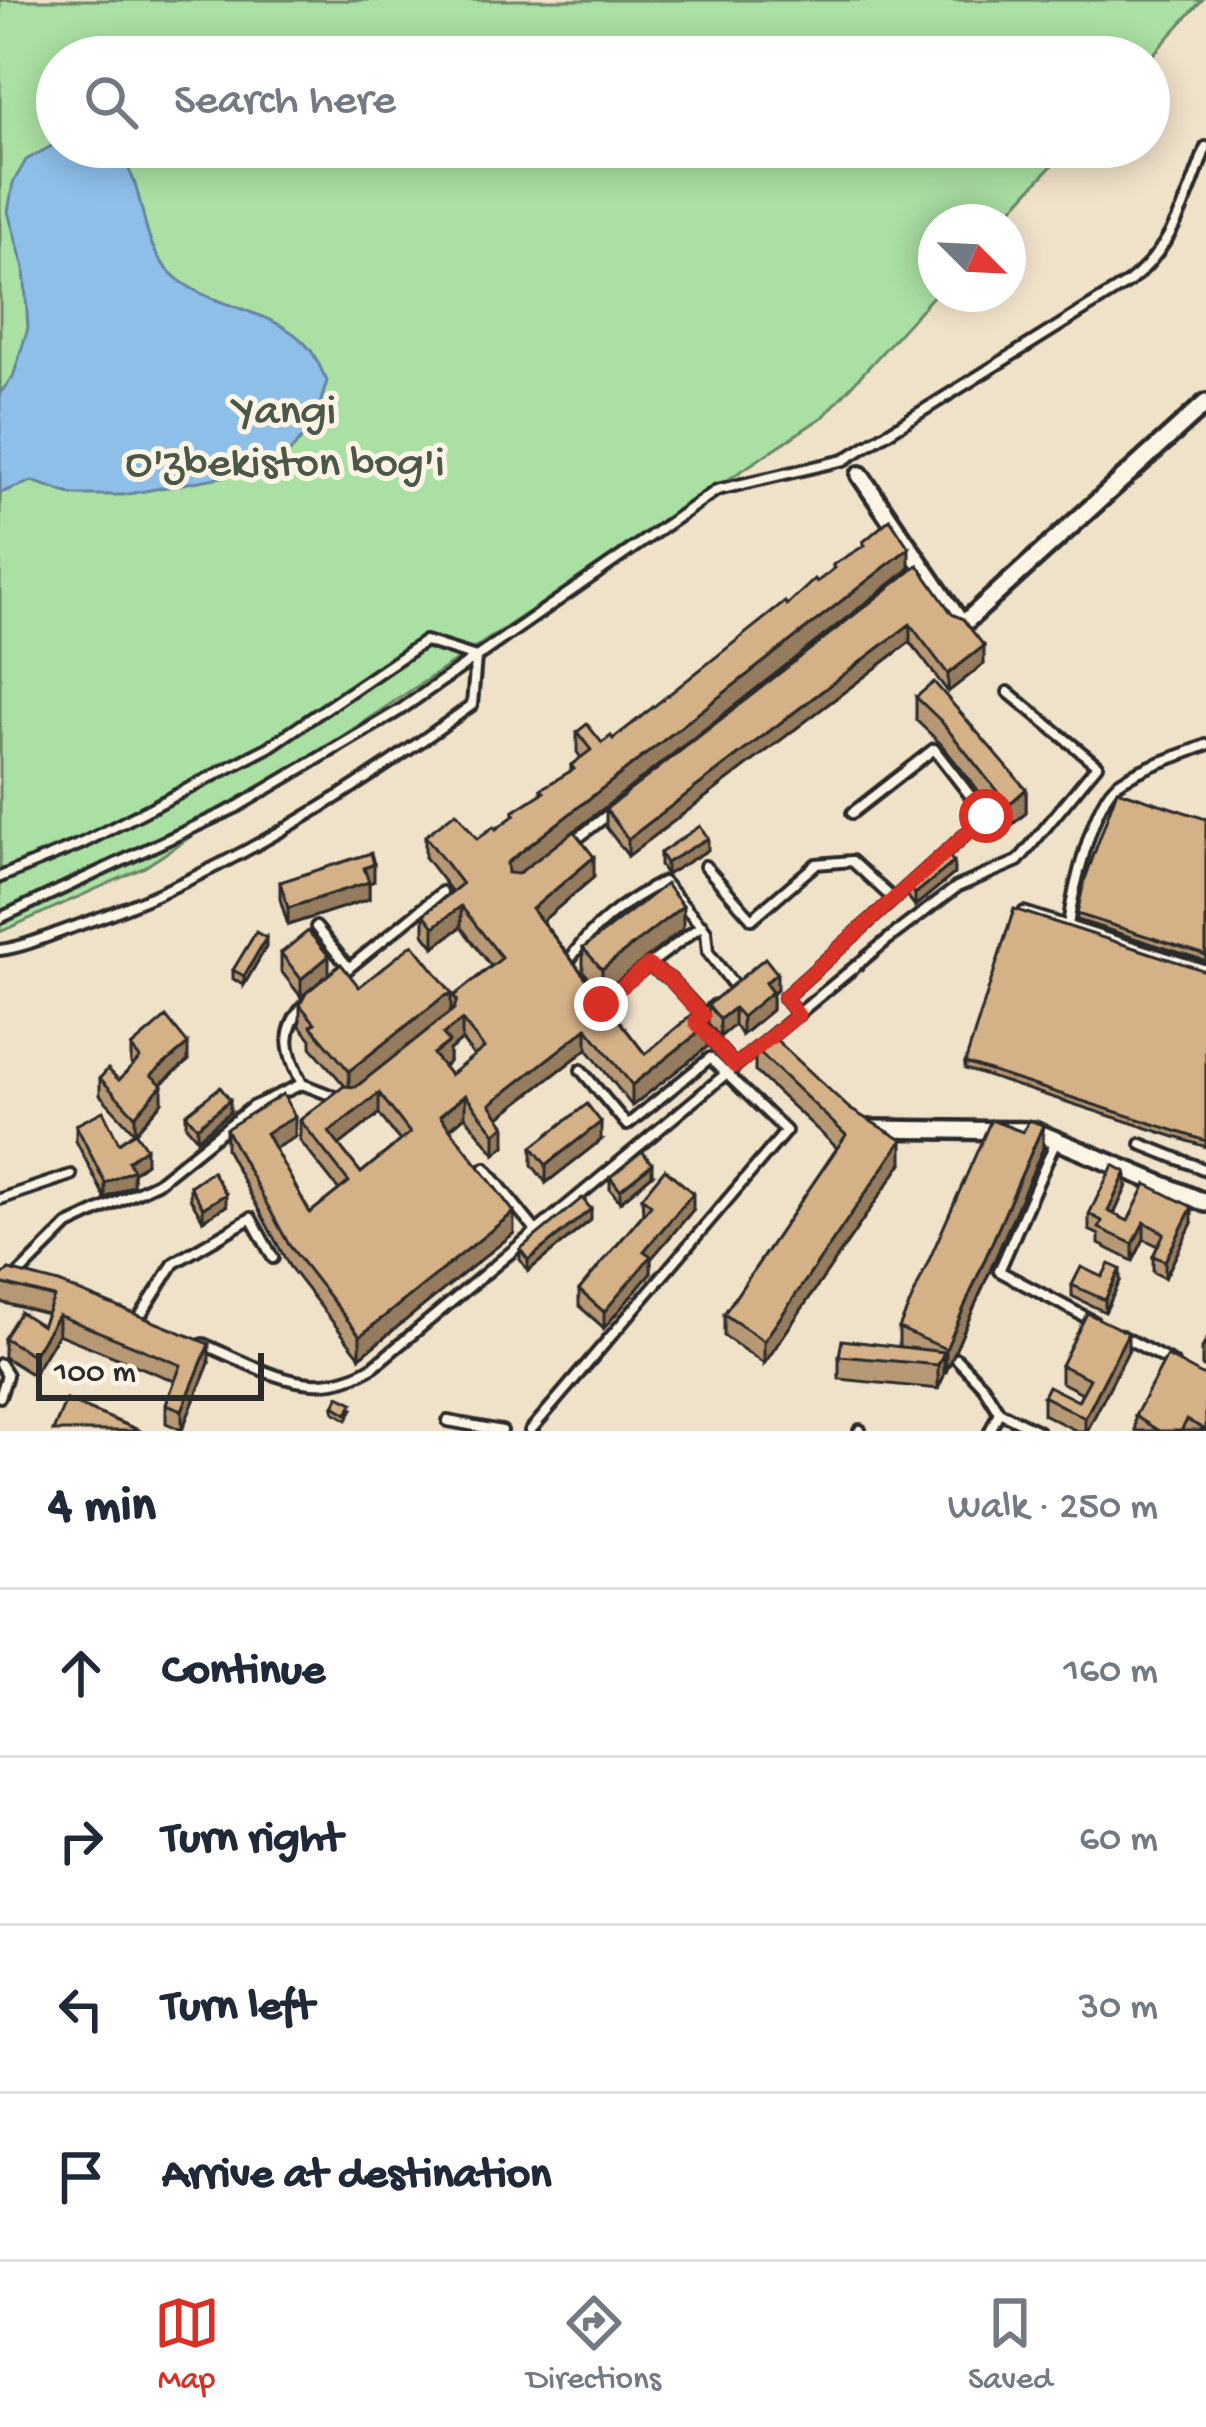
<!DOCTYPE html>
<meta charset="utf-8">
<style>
:root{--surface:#fff;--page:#f2f2f3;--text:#1f2937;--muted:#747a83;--line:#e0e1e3;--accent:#d93025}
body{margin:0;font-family:"Gochi Hand",sans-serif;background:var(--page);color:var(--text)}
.compass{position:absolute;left:918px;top:204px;width:108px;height:108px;border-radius:50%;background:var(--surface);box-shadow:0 6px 30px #0003;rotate:114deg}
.scale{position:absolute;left:36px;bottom:30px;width:228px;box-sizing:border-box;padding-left:12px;border:6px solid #2b2b2b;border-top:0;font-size:33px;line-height:42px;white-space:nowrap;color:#2b2b2b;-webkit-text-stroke:9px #fcf5e5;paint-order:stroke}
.stop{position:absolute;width:36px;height:36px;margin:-27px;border:9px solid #d93025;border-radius:50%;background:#fff}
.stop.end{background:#d93025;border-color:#fff;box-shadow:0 3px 12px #0008}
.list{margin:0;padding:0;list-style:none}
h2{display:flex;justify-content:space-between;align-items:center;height:156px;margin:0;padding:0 48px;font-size:51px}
h2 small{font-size:39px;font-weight:400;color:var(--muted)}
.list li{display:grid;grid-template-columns:78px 1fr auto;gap:36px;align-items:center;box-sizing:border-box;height:168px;padding:0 48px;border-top:3px solid var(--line)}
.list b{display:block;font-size:45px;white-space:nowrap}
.list em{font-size:39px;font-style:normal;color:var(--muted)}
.icon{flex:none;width:66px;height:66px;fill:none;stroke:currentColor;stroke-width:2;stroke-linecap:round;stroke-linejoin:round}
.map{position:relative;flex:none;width:1206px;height:1431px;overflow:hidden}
.search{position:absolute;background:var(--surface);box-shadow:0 6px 30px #0003;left:36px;right:36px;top:36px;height:132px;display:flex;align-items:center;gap:30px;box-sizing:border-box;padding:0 42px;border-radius:66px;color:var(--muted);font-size:45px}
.sheet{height:828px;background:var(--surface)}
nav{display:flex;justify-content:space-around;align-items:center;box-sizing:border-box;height:168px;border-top:3px solid var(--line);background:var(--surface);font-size:33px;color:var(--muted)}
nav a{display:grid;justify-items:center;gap:6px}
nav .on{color:var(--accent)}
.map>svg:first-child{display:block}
.green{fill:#aae0a3;stroke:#6a8667;stroke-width:3}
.water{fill:#8dbfe9;stroke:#66849d;stroke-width:3}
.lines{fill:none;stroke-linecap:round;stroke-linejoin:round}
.service-casing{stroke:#2b2b2b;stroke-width:16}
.minor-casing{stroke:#2b2b2b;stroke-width:24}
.service{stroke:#fcf5e5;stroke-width:8}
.minor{stroke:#fcf5e5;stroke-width:15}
.wall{fill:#b79874;stroke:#2b2b2b;stroke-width:3;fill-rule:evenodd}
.shaded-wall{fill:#957c5e;stroke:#2b2b2b;stroke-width:3}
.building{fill:#d5b187;stroke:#2b2b2b;stroke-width:3;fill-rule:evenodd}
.route{stroke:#d93025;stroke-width:15}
.labels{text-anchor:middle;stroke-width:10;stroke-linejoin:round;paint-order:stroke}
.park-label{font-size:45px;fill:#4b5849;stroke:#fcf5e5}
</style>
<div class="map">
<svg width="1206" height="1431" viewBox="0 0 1206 1431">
<rect width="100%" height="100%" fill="#f0e1c9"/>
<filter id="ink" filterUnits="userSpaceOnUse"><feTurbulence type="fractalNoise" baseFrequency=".00833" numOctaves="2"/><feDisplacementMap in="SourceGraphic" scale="24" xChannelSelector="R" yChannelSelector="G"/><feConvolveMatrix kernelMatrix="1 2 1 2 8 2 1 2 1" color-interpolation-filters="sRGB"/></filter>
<g filter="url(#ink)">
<path class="green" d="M 0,0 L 1202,0 L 1149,59 L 57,57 L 57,147 L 1069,147 L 1000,222 L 936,222 L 936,293 L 824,416 L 145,867 L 0,932 Z"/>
<path class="water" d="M 57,143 L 57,147 L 115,150 C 149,184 135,239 171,273 C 208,310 274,306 309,348 C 317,357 321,371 327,381 L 314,425 L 276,467 L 123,495 L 73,495 L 32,481 L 0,493 L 0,393 L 13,377 L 28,328 L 24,268 L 8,212 L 13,183 L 26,160 Z"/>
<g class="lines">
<g class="service-casing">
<g id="service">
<path d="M 574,841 L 610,813"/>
<path d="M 705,866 L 752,919 L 816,864 L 852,861 L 892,898"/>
<path d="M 0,877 L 83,843 L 269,747 L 425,641 L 476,657 L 472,705 C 351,793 221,876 79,925 C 53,934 25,947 0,950"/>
<path d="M 1024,912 L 1206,970"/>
<path d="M 0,918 L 235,808 L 400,710 L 717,490 L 844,460 L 1129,282 C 1172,249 1188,196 1206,147"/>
<path d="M 1068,926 C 1072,895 1093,800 1118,783 C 1143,766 1178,757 1206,745"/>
<path d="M 316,927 L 349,968"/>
<path d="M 567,964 C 588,929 626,900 663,882 L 706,931 L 708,952 L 735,987"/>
<path d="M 648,965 L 670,979 L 703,1015"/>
<path d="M 339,976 L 442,892"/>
<path d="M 599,1002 L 702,925"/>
<path d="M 715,1005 L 696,1022 L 735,1066"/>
<path d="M 798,1015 L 784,998 L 986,816 L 934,749 L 852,813"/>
<path d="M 302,1084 C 288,1053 279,1033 304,1005"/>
<path d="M 1056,1141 L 999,1271 L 1093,1321"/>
<path d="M 1141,1144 L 1206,1170"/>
<path d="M 485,1168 L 536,1231"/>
<path d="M 0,1199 L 71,1175"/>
<path d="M 16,1277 L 68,1225 L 157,1183 L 252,1107 L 302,1084 L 338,1098"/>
<path d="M 139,1318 L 174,1263 L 251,1218 L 273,1258"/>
<path d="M 1122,1336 L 1173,1363"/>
<path d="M 203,1344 C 263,1369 312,1405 374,1366 L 892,936 L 957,887 L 1018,861 L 1097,765 L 1008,692"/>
<path d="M 957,1359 L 983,1386 L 999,1412"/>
<path d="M 0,1364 L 7,1375 L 0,1397"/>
<path d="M 448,1421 L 502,1431"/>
<path d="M 530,1431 L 786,1131 L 710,1058 L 627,1125 L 581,1070"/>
<path d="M 859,1431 L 860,1430"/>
<path d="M 990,1431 L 999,1412 L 1038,1431"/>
</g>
</g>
<g class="minor-casing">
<g id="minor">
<path d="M 860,475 L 962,625 L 1206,403"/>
<path d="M 869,1129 L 1034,1131 L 1206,1203"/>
</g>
</g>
<use href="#service" class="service"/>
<use href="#minor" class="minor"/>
</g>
<g class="wall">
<path d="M 863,542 L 909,569 L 574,831 L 594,877 L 542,921 L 645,1054 L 707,1047 L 632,1106 L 587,1049 L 499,1117 L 505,1146 L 495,1154 L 465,1116 L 450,1129 L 514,1233 L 360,1357 L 289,1266 L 226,1149 L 226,1129 L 295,1137 L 274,1149 L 310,1213 L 339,1190 L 300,1141 L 300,1120 L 345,1086 L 311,1047 L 311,1039 L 300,1026 L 300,1005 L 359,987 L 454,996 L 491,966 L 461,927 L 434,947 L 424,934 L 424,914 L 452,892 L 425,857 L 425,836 L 477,839 L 496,829 L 513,817 L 513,812 L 541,794 L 541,789 L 571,771 L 571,765 L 581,758 L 577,752 L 577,732 L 602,743 L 613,739 L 833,570 L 833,565 L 863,547 ZM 462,1040 L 474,1056 L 450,1075 L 443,1067 L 449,1062 L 449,1050 ZM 379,1114 L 400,1141 L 361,1173 L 339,1145 Z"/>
<path d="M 918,565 L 984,664 L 948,692 L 910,642 L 628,856 L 606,827 L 606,809 Z"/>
<path d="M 916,697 L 1026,789 L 1026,813 L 1008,828 L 941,744 L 916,720 Z"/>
<path d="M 1206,819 L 1206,961 L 1077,920 L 1077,914 Z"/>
<path d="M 708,850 L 666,875 L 660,865 L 660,853 Z"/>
<path d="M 954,874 L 915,906 L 908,897 L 908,886 Z"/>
<path d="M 374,881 L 369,883 L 369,899 L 288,925 L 280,899 L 280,882 Z"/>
<path d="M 683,929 L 602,993 L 583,971 L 583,948 Z"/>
<path d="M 266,947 L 244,985 L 233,979 L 233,970 Z"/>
<path d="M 281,953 L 329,956 L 301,997 L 281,971 Z"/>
<path d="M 1206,971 L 1206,1147 L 965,1069 L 965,1063 Z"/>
<path d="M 777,990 L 772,994 L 772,1010 L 742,1035 L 734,1025 L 720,1037 L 708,1023 L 708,1005 Z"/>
<path d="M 131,1047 L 188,1061 L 161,1084 L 162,1102 L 135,1133 L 146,1163 L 133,1173 L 133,1185 L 105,1198 L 76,1141 L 76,1125 L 119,1143 L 134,1132 L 100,1095 L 100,1078 L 119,1080 L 133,1066 L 131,1064 Z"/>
<path d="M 755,1048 L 850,1109 L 902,1163 L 764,1364 L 724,1336 L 724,1314 L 837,1148 L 755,1071 Z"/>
<path d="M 230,1112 L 197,1139 L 186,1126 L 186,1114 Z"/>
<path d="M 601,1140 L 546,1183 L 532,1165 L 532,1147 Z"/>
<path d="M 1043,1148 L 946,1372 L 944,1371 L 938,1389 L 839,1379 L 839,1356 L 899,1347 L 899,1328 Z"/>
<path d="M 652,1175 L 620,1202 L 610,1189 L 610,1177 Z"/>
<path d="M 190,1186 L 226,1206 L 203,1220 L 190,1198 Z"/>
<path d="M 1126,1188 L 1114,1214 L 1128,1221 L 1192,1223 L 1165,1278 L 1153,1272 L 1153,1256 L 1158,1246 L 1144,1239 L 1133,1261 L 1099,1244 L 1099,1235 L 1089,1230 L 1089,1214 Z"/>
<path d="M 642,1197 L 693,1210 L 651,1259 L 651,1273 L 604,1328 L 579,1306 L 579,1290 L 643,1214 Z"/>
<path d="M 591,1220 L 528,1271 L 520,1260 L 520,1249 Z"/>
<path d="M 9,1270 L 209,1363 L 182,1430 L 166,1423 L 166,1404 L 175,1381 L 58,1334 L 33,1375 L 4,1357 L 4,1338 L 42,1326 L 47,1314 L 0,1302 L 0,1277 Z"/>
<path d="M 1102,1277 L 1120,1281 L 1105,1312 L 1072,1296 L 1072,1285 Z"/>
<path d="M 1206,1341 L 1206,1368 L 1202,1366 L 1202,1348 Z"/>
<path d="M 1128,1351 L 1087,1431 L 1077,1431 L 1043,1414 L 1043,1396 L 1078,1401 L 1082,1393 L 1061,1382 L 1061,1365 Z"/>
<path d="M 1206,1374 L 1206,1431 L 1135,1431 L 1135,1416 Z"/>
<path d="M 334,1406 L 353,1409 L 347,1420 L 334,1412 Z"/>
</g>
<g class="shaded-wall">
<path d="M 909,548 L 909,569 L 507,884 L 507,863 Z"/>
<path d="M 910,624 L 910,642 L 628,856 L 628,839 Z"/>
<path d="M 984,646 L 984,664 L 948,692 L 948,674 Z"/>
<path d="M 1026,789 L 1026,813 L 1008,828 L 1008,805 Z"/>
<path d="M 708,838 L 708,850 L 666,875 L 666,863 Z"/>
<path d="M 594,857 L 594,877 L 532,930 L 532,909 Z"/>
<path d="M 954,862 L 954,874 L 915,906 L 915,894 Z"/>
<path d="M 374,864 L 374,881 L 369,883 L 369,899 L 288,925 L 288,908 L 364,868 Z"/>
<path d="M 461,906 L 461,927 L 434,947 L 434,927 Z"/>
<path d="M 683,906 L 683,929 L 602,993 L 602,969 Z"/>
<path d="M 266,938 L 266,947 L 244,985 L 244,976 Z"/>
<path d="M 329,956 L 329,974 L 301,997 L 301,979 Z"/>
<path d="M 777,973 L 777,990 L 772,994 L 772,1010 L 742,1035 L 742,1017 L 765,983 Z"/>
<path d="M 451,994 L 451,1015 L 349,1092 L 349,1071 L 444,996 Z"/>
<path d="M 734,1008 L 734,1025 L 720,1037 L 720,1019 Z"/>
<path d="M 462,1020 L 462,1040 L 449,1050 L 449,1062 L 433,1074 L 433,1054 L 443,1034 Z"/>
<path d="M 707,1026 L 707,1047 L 632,1106 L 632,1085 Z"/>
<path d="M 587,1028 L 587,1049 L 490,1124 L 490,1104 Z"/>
<path d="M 188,1044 L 188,1061 L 151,1092 L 151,1075 Z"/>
<path d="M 162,1085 L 162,1102 L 135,1133 L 135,1116 Z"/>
<path d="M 379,1093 L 379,1114 L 329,1153 L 329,1132 Z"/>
<path d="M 465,1095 L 465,1116 L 440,1137 L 440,1116 Z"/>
<path d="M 230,1100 L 230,1112 L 197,1139 L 197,1127 Z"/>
<path d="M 295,1117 L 295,1137 L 266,1153 L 266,1133 Z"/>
<path d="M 601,1122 L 601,1140 L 546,1183 L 546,1165 Z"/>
<path d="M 1043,1125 L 1043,1148 L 946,1372 L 946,1349 Z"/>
<path d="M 505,1126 L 505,1146 L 495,1154 L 495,1133 Z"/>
<path d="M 902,1140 L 902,1163 L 764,1364 L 764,1341 Z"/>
<path d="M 146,1148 L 146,1163 L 133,1173 L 133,1185 L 105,1198 L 105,1183 L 128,1161 Z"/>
<path d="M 652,1164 L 652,1175 L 620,1202 L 620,1190 Z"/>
<path d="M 1126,1172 L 1126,1188 L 1108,1227 L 1108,1211 Z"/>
<path d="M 693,1193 L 693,1210 L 651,1259 L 651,1273 L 604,1328 L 604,1312 L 644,1251 Z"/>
<path d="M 226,1194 L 226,1206 L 203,1220 L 203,1208 Z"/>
<path d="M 1192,1207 L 1192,1223 L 1165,1278 L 1165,1261 Z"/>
<path d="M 591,1209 L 591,1220 L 528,1271 L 528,1260 Z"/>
<path d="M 514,1212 L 514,1233 L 360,1357 L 360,1336 Z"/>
<path d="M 1144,1222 L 1144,1239 L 1133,1261 L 1133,1244 Z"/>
<path d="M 1120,1269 L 1120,1281 L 1105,1312 L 1105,1300 Z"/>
<path d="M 58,1315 L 58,1334 L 33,1375 L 33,1355 Z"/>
<path d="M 1128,1333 L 1128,1351 L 1087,1431 L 1085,1431 L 1085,1418 Z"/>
<path d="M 209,1344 L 209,1363 L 182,1430 L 182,1410 Z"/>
<path d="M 944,1352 L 944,1376 L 938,1389 L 938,1365 Z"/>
</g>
<g class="building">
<path d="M 890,519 L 909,548 L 507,863 L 508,873 L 518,874 L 574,831 L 594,857 L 532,909 L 645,1054 L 695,1012 L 707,1026 L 632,1085 L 587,1028 L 490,1104 L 505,1126 L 495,1133 L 465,1095 L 440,1116 L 514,1212 L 360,1336 L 289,1245 L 226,1129 L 283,1094 L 295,1117 L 266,1133 L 310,1213 L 349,1182 L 300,1120 L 344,1086 L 356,1087 L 454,1009 L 457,1000 L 451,994 L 444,996 L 349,1071 L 311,1026 L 315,1023 L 300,1005 L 306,993 L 341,964 L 359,987 L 413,944 L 454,996 L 502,958 L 461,906 L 434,927 L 424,914 L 462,884 L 425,836 L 456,812 L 477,839 L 494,826 L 496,829 L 515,815 L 513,812 L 544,792 L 541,789 L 574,769 L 571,765 L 591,750 L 577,732 L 587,724 L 602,743 L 611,736 L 613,739 L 785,602 L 787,605 L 815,579 L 817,582 L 835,568 L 833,565 L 865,545 L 863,542 ZM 462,1020 L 484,1048 L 450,1075 L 433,1054 L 449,1042 L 443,1034 ZM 379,1093 L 410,1133 L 361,1173 L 329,1132 Z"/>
<path d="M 918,565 L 952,614 L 963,619 L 984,646 L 948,674 L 910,624 L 628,839 L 606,809 Z"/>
<path d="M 934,682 L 1026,789 L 1008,805 L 941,721 L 916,697 Z"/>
<path d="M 1117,790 L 1206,819 L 1206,955 L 1077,914 L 1084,882 Z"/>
<path d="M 700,826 L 708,838 L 666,863 L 660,853 Z"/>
<path d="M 945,852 L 954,862 L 915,894 L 908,886 Z"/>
<path d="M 371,853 L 374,864 L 364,868 L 369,882 L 288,908 L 280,882 Z"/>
<path d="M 666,884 L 683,906 L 602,969 L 583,948 Z"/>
<path d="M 1014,909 L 1206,971 L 1206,1141 L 965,1063 Z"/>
<path d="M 308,931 L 329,956 L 301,979 L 281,953 Z"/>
<path d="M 256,932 L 266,938 L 244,976 L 233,970 Z"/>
<path d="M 765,958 L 777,973 L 765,983 L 772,992 L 742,1017 L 734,1008 L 720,1019 L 708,1005 Z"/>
<path d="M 166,1017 L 188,1044 L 151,1075 L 162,1085 L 135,1116 L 100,1078 L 108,1069 L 119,1080 L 140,1058 L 131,1047 Z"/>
<path d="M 769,1033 L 850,1109 L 902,1140 L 764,1341 L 724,1314 L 846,1135 L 755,1048 Z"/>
<path d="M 220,1087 L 230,1100 L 197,1127 L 186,1114 Z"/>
<path d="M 587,1104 L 601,1122 L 546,1165 L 532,1147 Z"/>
<path d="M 103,1111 L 119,1143 L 135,1132 L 146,1148 L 128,1161 L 133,1170 L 105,1183 L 76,1125 Z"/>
<path d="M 991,1120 L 1023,1132 L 1029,1120 L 1043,1125 L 946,1349 L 899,1328 Z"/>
<path d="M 642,1151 L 652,1164 L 620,1190 L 610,1177 Z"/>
<path d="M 1113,1165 L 1126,1172 L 1108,1211 L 1128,1221 L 1146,1184 L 1192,1207 L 1165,1261 L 1153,1256 L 1164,1233 L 1144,1222 L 1133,1244 L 1099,1228 L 1102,1221 L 1089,1214 Z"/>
<path d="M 665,1169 L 693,1193 L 644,1251 L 651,1256 L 604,1312 L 579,1290 L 651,1205 L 642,1197 Z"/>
<path d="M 212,1171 L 226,1194 L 203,1208 L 190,1186 Z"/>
<path d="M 582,1198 L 591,1209 L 528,1260 L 520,1249 Z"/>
<path d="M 1109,1264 L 1120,1269 L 1105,1300 L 1072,1285 L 1081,1267 L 1102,1277 Z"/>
<path d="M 9,1270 L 59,1283 L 209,1344 L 182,1410 L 166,1404 L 181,1365 L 58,1315 L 33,1355 L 4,1338 L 20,1312 L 42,1326 L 54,1297 L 0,1283 L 0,1277 Z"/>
<path d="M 1087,1313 L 1128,1333 L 1085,1418 L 1043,1396 L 1048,1386 L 1078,1401 L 1090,1379 L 1061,1365 Z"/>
<path d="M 842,1340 L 944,1352 L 938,1365 L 839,1356 Z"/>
<path d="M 1167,1356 L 1204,1376 L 1206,1374 L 1206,1430 L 1187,1420 L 1181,1431 L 1159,1431 L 1135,1416 Z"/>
<path d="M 339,1396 L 353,1403 L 347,1414 L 334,1406 Z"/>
<path d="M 66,1400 L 141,1431 L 53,1431 Z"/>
</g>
</g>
<g class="lines" filter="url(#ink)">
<path class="route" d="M 601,1004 L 648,965 L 670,979 L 703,1016 L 696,1022 L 735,1066 L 798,1015 L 784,998 L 986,816"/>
</g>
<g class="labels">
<g class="park-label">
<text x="285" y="422">Yangi<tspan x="285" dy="52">O'zbekiston bog'i</tspan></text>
</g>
</g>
</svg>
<svg class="compass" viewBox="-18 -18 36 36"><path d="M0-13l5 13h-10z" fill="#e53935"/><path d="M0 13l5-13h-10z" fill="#747a83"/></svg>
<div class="scale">100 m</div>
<div class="stop" style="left:986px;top:816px"></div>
<div class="stop end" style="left:601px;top:1004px"></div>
<div class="search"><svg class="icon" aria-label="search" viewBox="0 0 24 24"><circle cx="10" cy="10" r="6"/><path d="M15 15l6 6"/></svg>Search here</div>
</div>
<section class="sheet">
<h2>4 min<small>Walk · 250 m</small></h2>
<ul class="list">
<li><svg class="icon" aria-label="ahead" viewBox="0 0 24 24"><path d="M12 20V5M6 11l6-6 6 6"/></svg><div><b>Continue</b></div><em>160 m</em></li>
<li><svg class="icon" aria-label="right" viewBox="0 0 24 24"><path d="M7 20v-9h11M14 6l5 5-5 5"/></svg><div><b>Turn right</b></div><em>60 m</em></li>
<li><svg class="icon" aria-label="left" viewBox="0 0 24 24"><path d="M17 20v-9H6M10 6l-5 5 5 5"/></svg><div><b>Turn left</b></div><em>30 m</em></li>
<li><svg class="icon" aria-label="arrive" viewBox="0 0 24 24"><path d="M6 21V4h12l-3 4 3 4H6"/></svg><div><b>Arrive at destination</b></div></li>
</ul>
</section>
<nav>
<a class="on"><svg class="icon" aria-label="map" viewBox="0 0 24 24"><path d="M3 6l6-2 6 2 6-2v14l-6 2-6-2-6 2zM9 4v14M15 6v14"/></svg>Map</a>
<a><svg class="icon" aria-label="directions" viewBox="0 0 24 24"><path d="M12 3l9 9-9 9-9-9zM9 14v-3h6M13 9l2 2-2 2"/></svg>Directions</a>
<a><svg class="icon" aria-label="saved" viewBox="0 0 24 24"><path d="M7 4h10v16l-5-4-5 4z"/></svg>Saved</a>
</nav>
